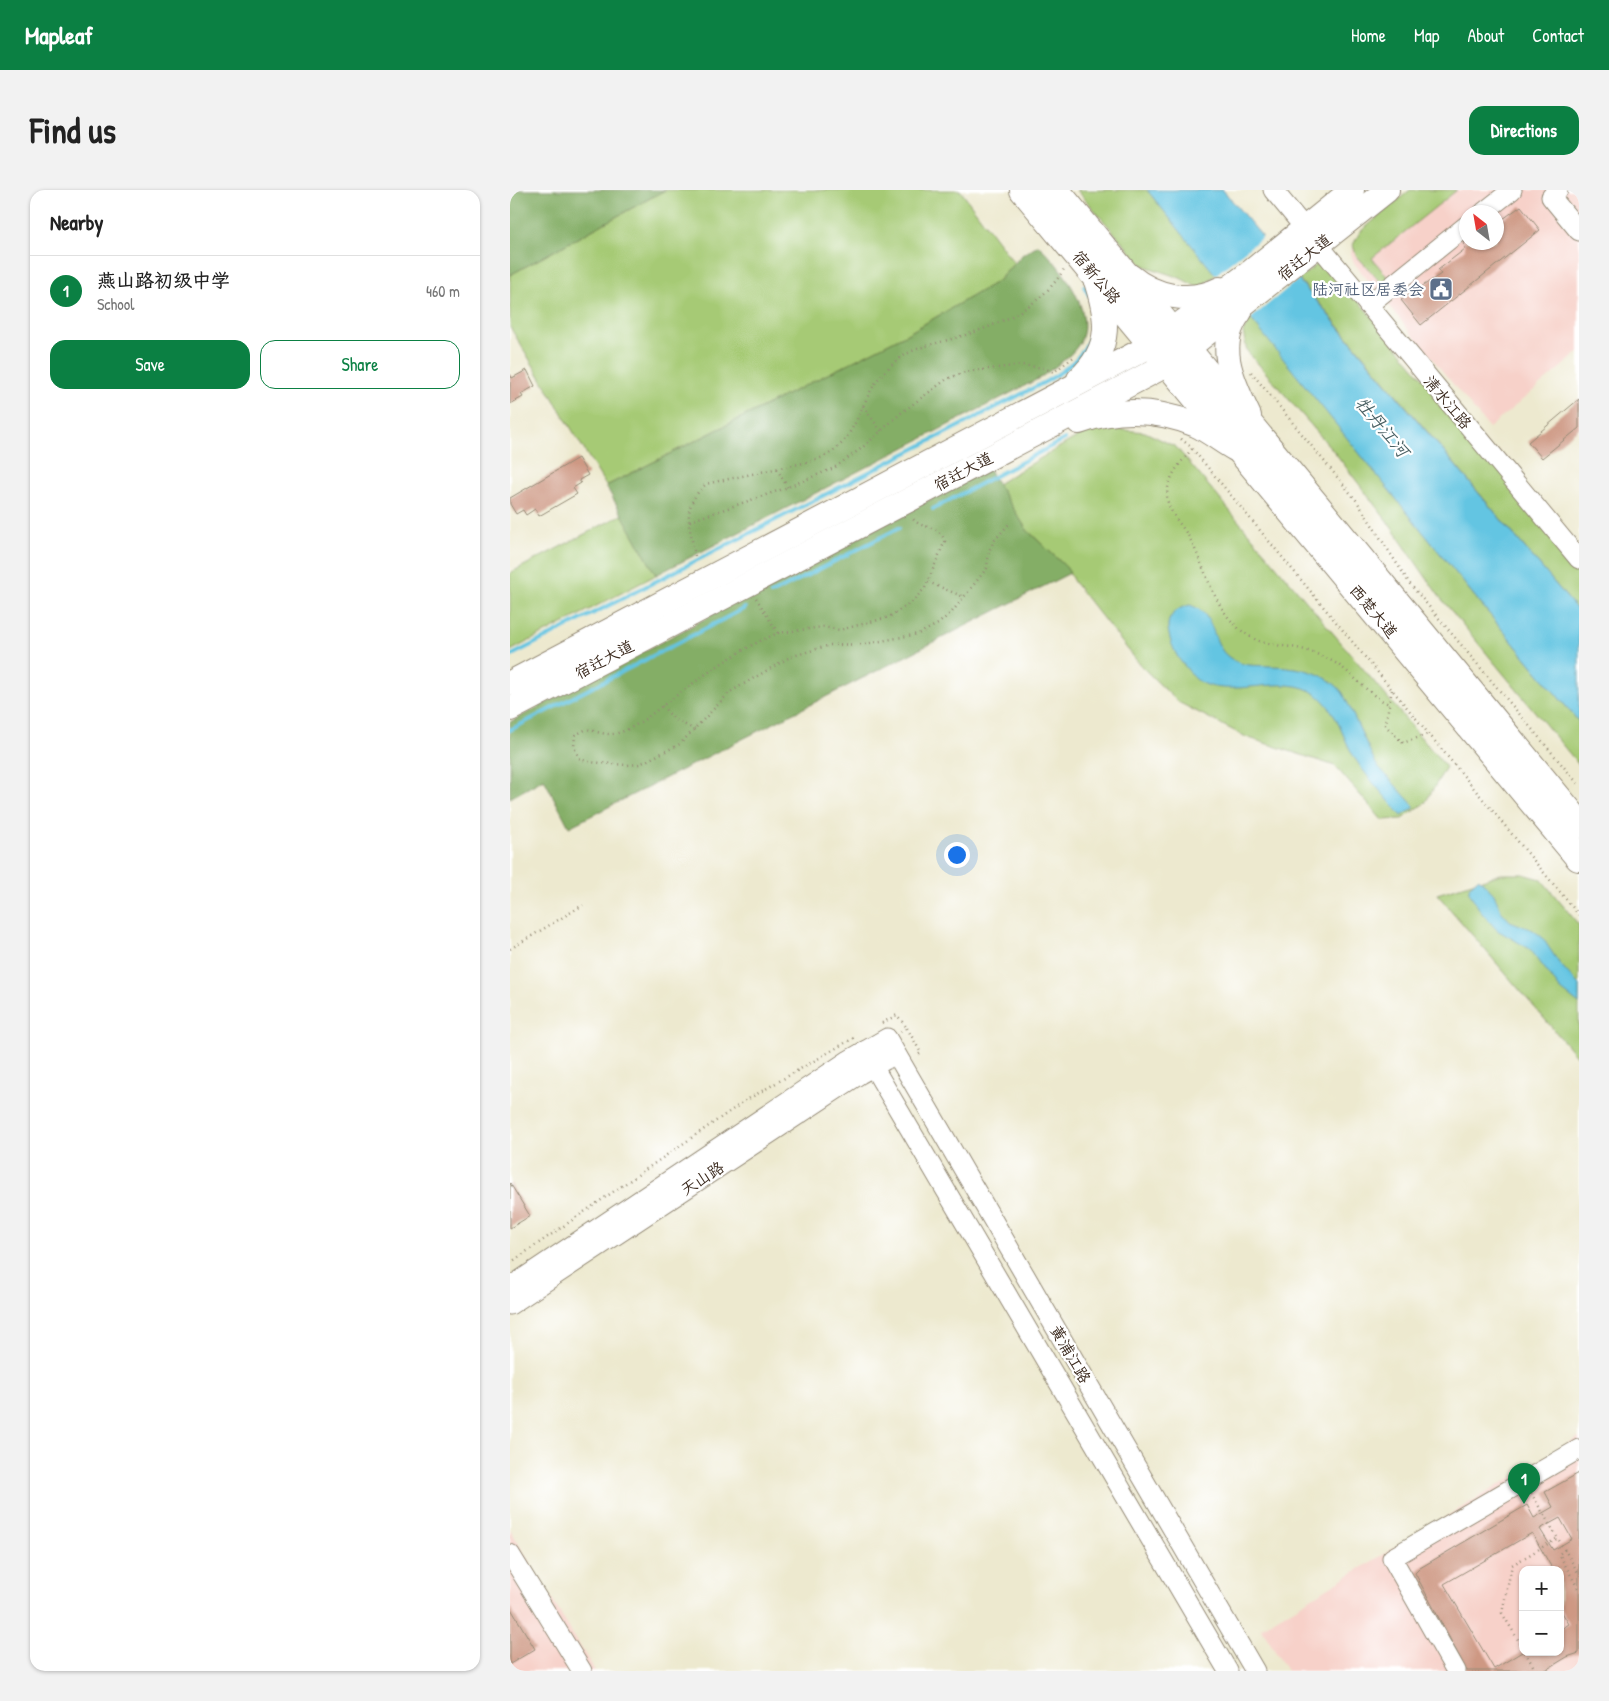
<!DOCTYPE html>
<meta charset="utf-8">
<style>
:root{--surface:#fff;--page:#f2f2f2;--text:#222;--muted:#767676;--line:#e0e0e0;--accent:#0b8043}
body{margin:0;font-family:"Patrick Hand","LXGW WenKai TC",sans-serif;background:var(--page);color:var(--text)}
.controls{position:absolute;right:15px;bottom:15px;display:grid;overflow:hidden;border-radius:10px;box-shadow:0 1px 4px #0004}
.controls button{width:45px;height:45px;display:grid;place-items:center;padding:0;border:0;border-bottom:1px solid var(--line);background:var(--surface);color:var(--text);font:25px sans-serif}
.compass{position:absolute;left:949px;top:15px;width:45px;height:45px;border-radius:50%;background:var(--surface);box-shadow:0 1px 4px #0004;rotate:329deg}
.you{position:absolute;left:446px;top:664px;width:18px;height:18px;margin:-12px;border:4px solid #fff;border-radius:50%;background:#1a73e8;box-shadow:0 0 0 8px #1a73e833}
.badge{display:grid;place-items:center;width:32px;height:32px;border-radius:50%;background:var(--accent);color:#fff;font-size:16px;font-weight:700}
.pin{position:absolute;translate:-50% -41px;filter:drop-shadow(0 1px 2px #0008)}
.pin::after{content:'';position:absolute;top:26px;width:18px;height:15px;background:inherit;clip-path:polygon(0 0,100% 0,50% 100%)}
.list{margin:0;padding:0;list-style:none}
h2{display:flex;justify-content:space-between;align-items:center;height:65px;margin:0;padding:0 20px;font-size:21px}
h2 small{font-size:16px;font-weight:400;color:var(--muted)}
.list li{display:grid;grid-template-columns:32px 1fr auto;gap:15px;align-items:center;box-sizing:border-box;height:70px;padding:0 20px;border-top:1px solid var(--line)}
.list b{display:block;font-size:19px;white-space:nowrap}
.list p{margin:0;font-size:16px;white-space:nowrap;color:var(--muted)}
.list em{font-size:16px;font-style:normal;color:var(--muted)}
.actions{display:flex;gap:10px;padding:15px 20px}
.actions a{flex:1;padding:11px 0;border:1px solid var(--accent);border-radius:15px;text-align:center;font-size:18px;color:var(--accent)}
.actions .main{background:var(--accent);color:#fff}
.map{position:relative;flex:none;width:1069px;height:1481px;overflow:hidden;border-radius:15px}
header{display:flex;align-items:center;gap:30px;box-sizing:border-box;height:70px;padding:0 25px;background:var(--accent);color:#fff}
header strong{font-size:24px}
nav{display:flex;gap:28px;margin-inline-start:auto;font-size:18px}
.intro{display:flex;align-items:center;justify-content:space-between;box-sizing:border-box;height:120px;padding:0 30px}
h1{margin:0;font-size:35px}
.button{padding:12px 22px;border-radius:15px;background:var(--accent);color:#fff;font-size:18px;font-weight:700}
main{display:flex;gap:30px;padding:0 30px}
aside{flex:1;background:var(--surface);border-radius:15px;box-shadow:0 1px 4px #0004}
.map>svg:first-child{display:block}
.built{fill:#f7d1c9;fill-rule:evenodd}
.green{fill:#a6ca74;stroke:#707a49}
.forest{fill:#84ae66;stroke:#606c42}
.water{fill:#64c5e2;stroke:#507880}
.pier{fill:#ede9cf}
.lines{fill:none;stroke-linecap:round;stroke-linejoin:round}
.stream{stroke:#64c5e2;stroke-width:4}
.building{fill:#ce9883;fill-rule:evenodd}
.minor-casing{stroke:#948a76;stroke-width:21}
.major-casing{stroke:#948a76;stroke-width:26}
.highway-casing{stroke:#948a76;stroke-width:30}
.path{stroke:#948a76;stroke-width:2.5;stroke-dasharray:1 4;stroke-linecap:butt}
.minor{stroke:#fff;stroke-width:19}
.major{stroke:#fff;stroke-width:24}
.highway{stroke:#fff;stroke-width:28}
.labels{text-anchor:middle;stroke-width:4.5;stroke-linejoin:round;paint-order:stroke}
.street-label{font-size:16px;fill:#3b2a1e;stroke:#fff}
.service-label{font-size:16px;fill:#4e5e75;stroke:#fff;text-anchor:end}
.water-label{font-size:18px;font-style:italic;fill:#496063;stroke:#fff}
</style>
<header>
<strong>Mapleaf</strong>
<nav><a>Home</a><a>Map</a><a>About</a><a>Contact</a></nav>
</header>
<div class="intro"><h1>Find us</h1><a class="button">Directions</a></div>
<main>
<aside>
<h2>Nearby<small></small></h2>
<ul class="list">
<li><span class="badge">1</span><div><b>燕山路初级中学</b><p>School</p></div><em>460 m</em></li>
</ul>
<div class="actions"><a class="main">Save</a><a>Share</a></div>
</aside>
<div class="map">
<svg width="1069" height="1481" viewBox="0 0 1069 1481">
<rect width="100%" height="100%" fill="#fff"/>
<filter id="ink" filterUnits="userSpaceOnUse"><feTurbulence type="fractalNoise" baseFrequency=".02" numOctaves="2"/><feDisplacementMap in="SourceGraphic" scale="10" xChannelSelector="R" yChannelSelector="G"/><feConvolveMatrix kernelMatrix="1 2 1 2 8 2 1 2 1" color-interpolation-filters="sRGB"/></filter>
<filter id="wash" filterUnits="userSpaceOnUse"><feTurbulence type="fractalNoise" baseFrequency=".0096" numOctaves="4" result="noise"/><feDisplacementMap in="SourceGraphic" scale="20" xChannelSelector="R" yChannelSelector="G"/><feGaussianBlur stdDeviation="1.12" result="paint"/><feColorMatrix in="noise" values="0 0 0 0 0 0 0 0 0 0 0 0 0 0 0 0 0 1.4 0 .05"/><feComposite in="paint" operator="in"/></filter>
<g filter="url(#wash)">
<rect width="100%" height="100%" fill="#ede9cf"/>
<g class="built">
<path d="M 900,0 L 1069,0 L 1069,162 L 979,238 L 844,73 L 841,64 L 843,55 L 850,42 ZM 956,22 L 986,22 L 986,52 L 956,52 Z"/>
<path d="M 1069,1247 L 1069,1481 L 777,1481 L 751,1438 ZM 1013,1380 L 1050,1380 L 1050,1462 L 1013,1462 Z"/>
<path d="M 0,1339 L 21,1375 L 85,1481 L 0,1481 Z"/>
</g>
<g class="green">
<path d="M 155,0 L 450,0 L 504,73 L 488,91 L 397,144 L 96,296 L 0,137 L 0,85 Z"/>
<path d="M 567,0 L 637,0 L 707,84 L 689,98 L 670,88 L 632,75 Z"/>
<path d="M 900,0 L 947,0 L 862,68 L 879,89 L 872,94 L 846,65 L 843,55 L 850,42 Z"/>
<path d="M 815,71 L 1069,375 L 1069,422 L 789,89 L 810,72 Z"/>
<path d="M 741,128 L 966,408 L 1069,532 L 1069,575 L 929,406 L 877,331 L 826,264 L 737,161 L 733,142 Z"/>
<path d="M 592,238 L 635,242 L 666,257 L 936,577 L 915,613 L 892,629 L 872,630 L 825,576 L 736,547 L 668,512 L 631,476 L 564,392 L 556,377 L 517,340 L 487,294 L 575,242 Z"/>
<path d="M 113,324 L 146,385 L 0,461 L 0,383 Z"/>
<path d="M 991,684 L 1013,684 L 1031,689 L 1069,735 L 1069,869 L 927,704 Z"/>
</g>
<g class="forest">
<path d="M 0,0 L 155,0 L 0,85 Z"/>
<path d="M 528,55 C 550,74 586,122 570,152 C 562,167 544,177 530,188 L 146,385 L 96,296 L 397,144 L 488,91 L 513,64 Z"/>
<path d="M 478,279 L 517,340 L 556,377 L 560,383 L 59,637 L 34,589 L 0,608 L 0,532 Z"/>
</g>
<g class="water">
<path d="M 637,0 L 713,0 L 1069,422 L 1069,532 L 966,408 Z"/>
<path d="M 680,415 C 708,424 700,455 720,468 C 733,477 745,475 761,476 C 788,477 816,481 833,503 L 866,574 L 905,617 L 892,626 C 877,608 860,591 848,573 C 832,550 829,522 807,505 C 775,480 719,512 687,490 C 682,486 677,478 672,473 C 665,465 657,445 658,434 C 660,423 670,417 680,415 Z"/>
<path d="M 969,688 L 984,704 L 991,721 L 1000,731 L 1023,740 L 1032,747 L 1049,773 L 1069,795 L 1069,814 L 1050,799 L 1020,759 L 987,740 L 971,722 L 959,702 L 959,697 Z"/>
</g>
<path class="pier" d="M 755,45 L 791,87 L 739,130 L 704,86 Z"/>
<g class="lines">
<g class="stream">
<path d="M 574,96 L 579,105"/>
<path d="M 423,319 L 555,249"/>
<path d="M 261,404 L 389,338"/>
<path d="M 0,466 L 537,191 C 562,176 582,160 583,129"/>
<path d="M 0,540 L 235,418"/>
</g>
</g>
<g id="blocks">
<g class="building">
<path d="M 1011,16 L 1030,40 L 911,135 L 891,110 L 931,84 L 928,80 L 955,59 L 954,52 L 986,52 L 986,34 Z"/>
<path d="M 17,180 L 25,196 L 11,204 L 13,207 L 0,214 L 0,184 L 2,188 Z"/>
<path d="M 1069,209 L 1069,238 L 1032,268 L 1018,252 Z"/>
<path d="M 68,268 L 78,285 L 69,290 L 71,293 L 63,298 L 67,304 L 29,326 L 25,319 L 16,325 L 13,320 L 6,324 L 0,314 L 0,308 Z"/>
<path d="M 0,993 L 20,1026 L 0,1038 Z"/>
<path d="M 1069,1283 L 1069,1463 L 1057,1467 L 1034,1481 L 957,1481 L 905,1383 L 910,1378 L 1017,1315 L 1024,1328 L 1043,1317 L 1035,1302 ZM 1050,1328 L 1062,1349 L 1043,1360 L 1030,1339 ZM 1022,1343 L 1043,1380 L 1050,1380 L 1050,1419 L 1059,1434 L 1050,1440 L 1050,1462 L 1012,1462 L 984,1479 L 934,1394 Z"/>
<path d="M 0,1417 L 25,1459 L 0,1474 Z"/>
</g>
</g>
</g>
<g filter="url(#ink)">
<use href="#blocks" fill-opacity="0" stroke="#948a76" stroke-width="1"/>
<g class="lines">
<g class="minor-casing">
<g id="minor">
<path d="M 763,0 L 1069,369"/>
<path d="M 1048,0 L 1041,7 L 1069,41"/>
<path d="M 974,22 L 1002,0"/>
<path d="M 858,115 L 956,36"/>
<path d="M 354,861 L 718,1481"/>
<path d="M 0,1097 L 339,870 L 377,848 L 745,1481"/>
<path d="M 0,1115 L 350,884 L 386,864"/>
<path d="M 0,1364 L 72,1481"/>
<path d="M 946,1481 L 882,1368 L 1069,1259"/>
</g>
</g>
<g class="major-casing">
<g id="major">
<path d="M 620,86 C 645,107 680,114 710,99"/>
<path d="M 730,122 C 704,155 723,192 739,226"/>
<path d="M 569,189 C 604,157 598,126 584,85"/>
<path d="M 569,232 C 607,218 647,219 686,235 C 699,241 712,252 725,259"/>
<path d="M 0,493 L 642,155 L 738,84 L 842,0"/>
<path d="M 0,519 L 658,174 L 877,0"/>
</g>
</g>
<g class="highway-casing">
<g id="highway">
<path d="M 514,0 L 1069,667"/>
<path d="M 545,0 L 1069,634"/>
</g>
</g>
<g class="path">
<path d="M 741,182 L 846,310 L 900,394 L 1069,595"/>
<path d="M 353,216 L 371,241"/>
<path d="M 671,249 L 680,256 L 1069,725"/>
<path d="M 682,259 C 671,272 658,286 657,305 C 657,323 674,336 681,351 C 699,385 705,428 743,448 C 756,456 772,455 787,458 C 798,460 812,466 822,471 C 844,483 857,505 879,514"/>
<path d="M 267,279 L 278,298"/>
<path d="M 180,331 L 273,299 L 324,278 L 352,258 L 391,223 L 437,189 L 455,182 L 511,175 L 534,178 L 544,182 L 565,166"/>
<path d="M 185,366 C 180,335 170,318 196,294 C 222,288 248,283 273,277 C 288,274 304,272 317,265 C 342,252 349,220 363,197 C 370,184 383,173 395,165 C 409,156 429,153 445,148 C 485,137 532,117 554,79"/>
<path d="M 418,392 L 454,407"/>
<path d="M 246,408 L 268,443 C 229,459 197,483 163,508 C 146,520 128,537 108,543 C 98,546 87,542 77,539 L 65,545 L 64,557 L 69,568 L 78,572 L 117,575 L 130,574 L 170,554 L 220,502 L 280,467 L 320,455 L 355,454 L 408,444 L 428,434 L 442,422 L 477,378 L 479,361 L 484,351 L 499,334"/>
<path d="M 268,443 L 313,437 L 330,440 L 379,427 L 402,412 L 415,398 L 435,351 C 426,331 414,342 402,328"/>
<path d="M 882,500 L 875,535 L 893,553 L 918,544"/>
<path d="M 152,516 L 164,529 L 185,540"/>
<path d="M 0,759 L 73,715"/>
<path d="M 372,833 L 387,825 L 397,838 L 390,842"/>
<path d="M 397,838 L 411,863 L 406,866"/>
<path d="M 0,1073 L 235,911 L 347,846"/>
<path d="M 1021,1303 L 1069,1384"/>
<path d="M 1055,1360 L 1049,1364 L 1069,1400"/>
<path d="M 1013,1458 L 992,1423 L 1002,1375 L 1048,1348"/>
<path d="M 1015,1462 L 1026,1481"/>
</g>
<use href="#minor" class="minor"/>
<use href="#major" class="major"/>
<use href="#highway" class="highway"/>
</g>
</g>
<defs>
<g id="civic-square" transform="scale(1.25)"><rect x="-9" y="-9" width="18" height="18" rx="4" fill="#5c6f8a" stroke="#fff"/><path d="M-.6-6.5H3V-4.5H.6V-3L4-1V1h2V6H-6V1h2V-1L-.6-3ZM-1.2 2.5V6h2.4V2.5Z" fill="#fff"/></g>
</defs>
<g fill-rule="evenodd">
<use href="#civic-square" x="931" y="99"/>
</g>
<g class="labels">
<g class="street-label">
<text transform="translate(794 67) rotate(-39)" y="6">宿迁大道</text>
<text transform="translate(587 87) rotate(50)" y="6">宿新公路</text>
<text transform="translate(938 212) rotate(50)" y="6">清水江路</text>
<text transform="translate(453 281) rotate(-28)" y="6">宿迁大道</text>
<text transform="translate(864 421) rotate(50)" y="6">西楚大道</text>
<text transform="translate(94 469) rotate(-28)" y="6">宿迁大道</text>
<text transform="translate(192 988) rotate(-33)" y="6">天山路</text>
<text transform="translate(561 1164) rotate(60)" y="6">黄浦江路</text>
</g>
<g class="service-label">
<text x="914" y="105">陆河社区居委会</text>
</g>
<g class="water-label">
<text transform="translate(872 237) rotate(50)" y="6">牡丹江河</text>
</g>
</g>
</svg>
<div class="controls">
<button>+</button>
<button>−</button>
</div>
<svg class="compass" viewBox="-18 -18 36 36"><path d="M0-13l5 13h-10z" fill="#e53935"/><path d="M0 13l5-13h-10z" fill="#767676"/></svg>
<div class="you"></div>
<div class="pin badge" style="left:1014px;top:1314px">1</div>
</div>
</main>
